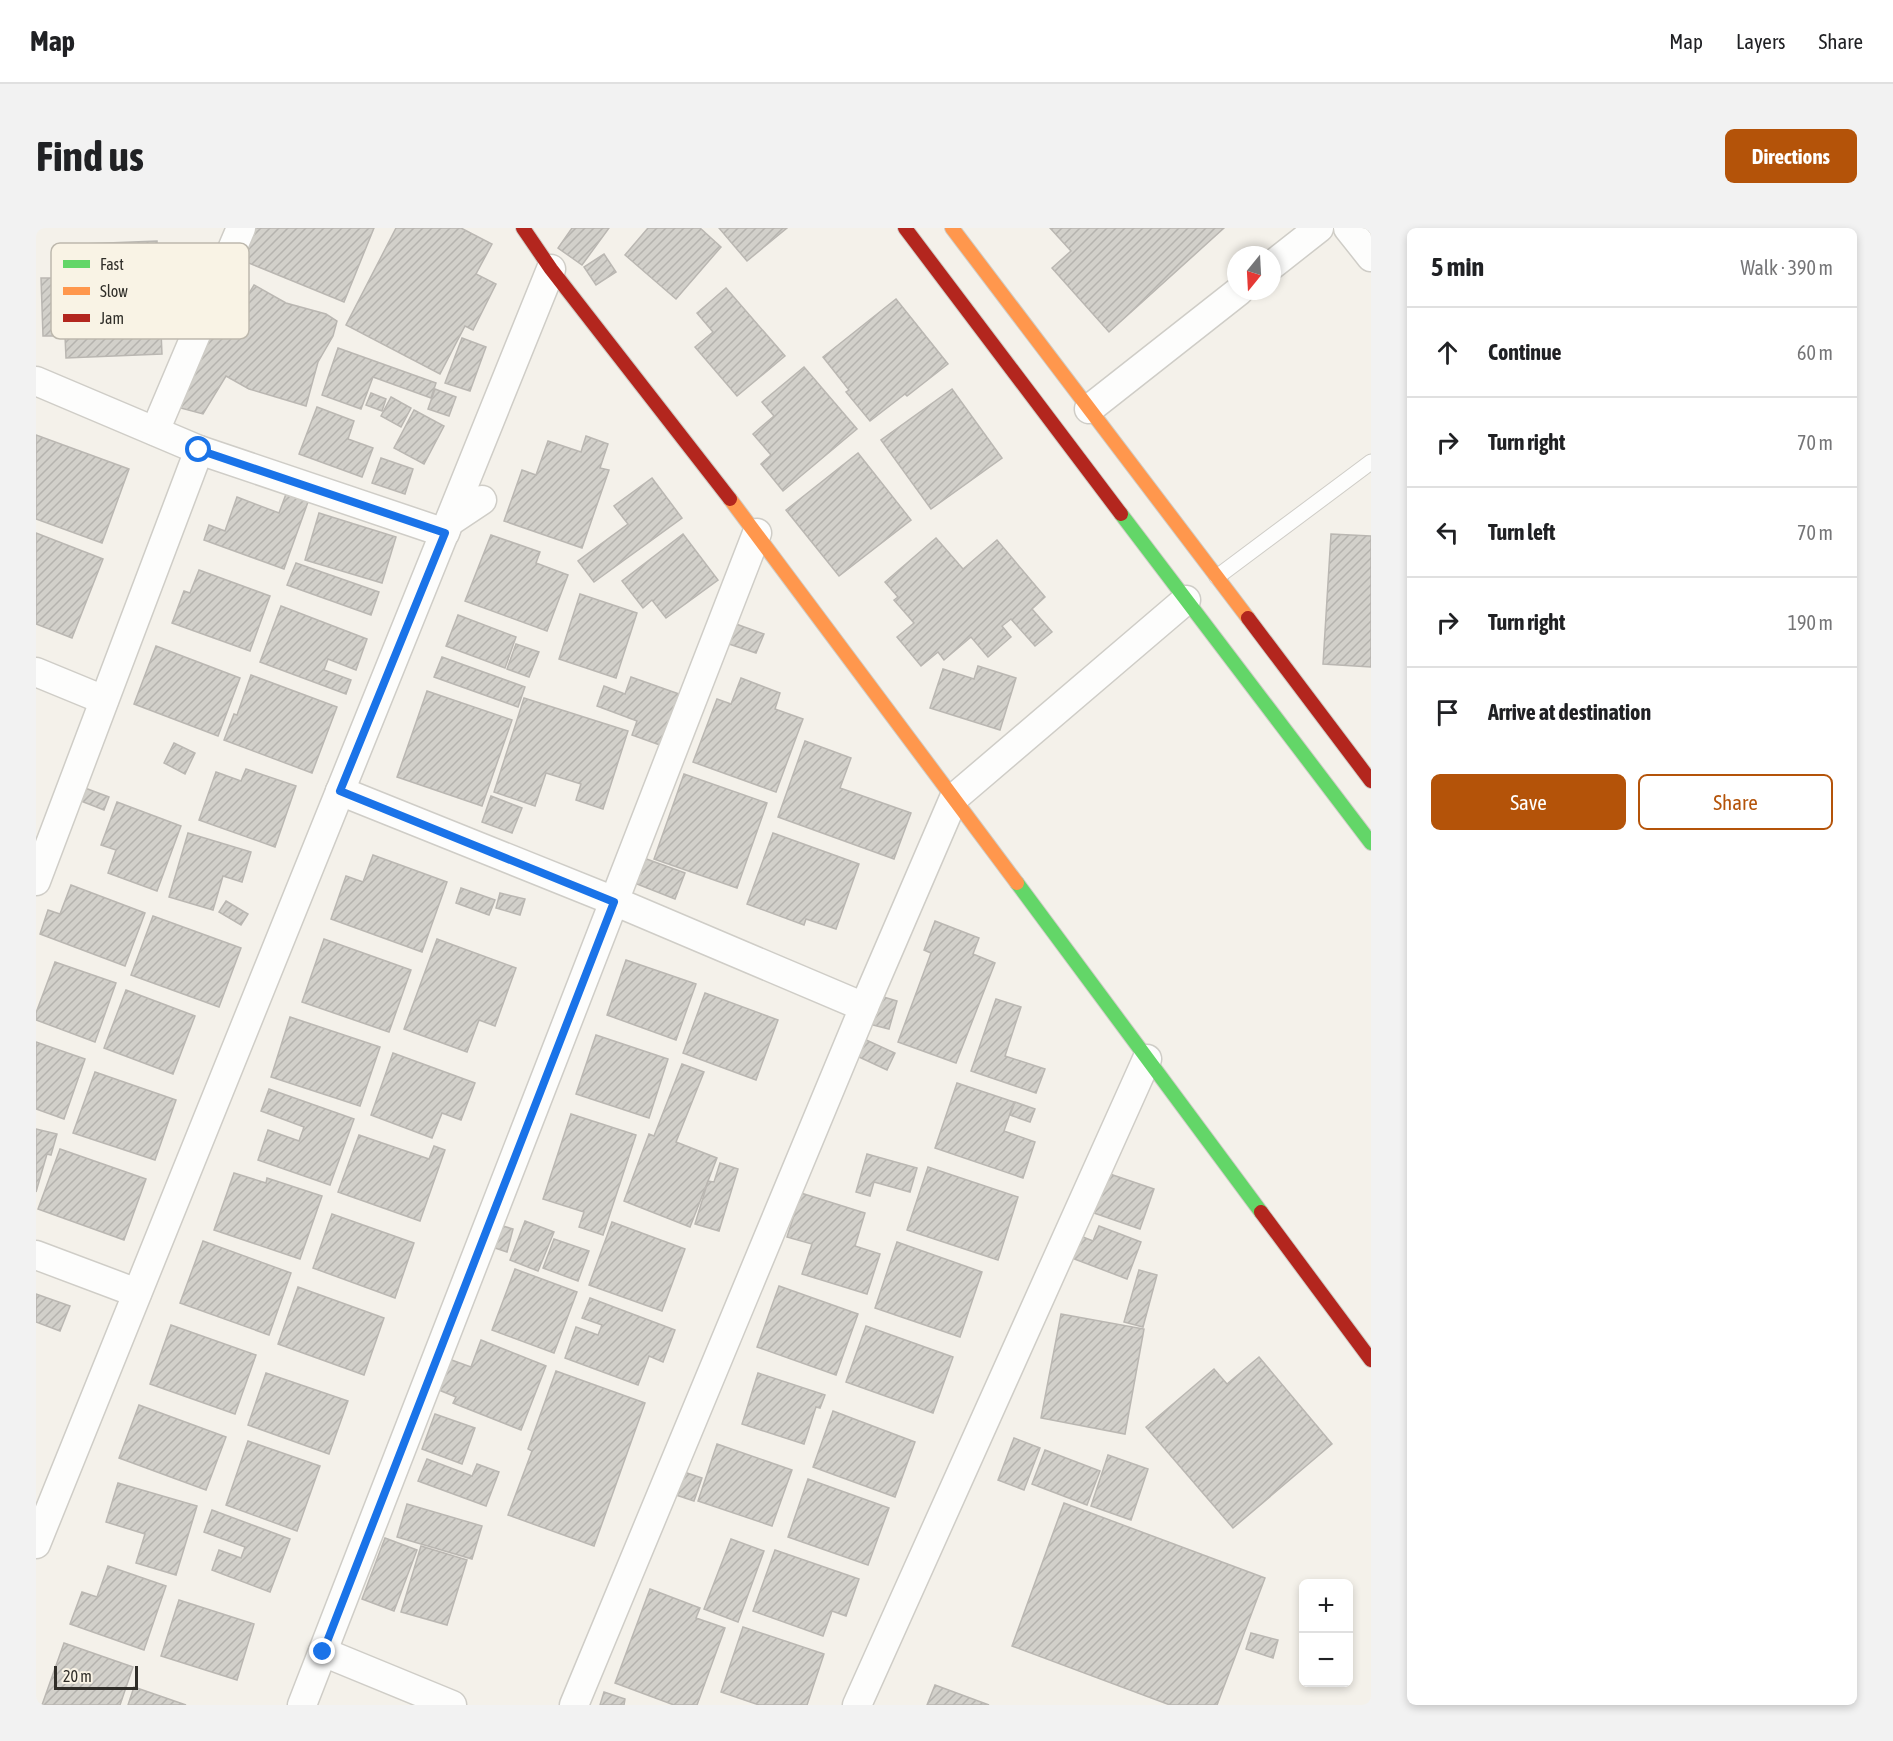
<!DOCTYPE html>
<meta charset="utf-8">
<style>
:root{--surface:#fff;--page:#f2f2f2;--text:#202124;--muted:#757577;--line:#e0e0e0;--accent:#b45309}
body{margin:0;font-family:"Asap Condensed",sans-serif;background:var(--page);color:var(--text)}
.controls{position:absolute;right:18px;bottom:18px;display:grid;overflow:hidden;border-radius:9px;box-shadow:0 3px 9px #0003}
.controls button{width:54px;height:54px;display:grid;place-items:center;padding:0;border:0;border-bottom:2px solid var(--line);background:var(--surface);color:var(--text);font:30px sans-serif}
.compass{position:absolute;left:1191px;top:18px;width:54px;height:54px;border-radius:50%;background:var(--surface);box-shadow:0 3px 9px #0003;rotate:198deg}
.scale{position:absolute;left:18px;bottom:15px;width:84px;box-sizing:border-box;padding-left:6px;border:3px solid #302e29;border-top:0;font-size:16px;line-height:21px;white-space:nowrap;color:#302e29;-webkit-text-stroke:4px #f9f3e5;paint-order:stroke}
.stop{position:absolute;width:18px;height:18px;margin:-14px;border:4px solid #1a73e8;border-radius:50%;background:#fff}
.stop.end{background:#1a73e8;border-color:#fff;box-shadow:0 2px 6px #0008}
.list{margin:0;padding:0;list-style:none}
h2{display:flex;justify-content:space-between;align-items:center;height:78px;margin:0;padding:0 24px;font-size:26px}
h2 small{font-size:20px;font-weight:400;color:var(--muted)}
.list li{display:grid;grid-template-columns:39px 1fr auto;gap:18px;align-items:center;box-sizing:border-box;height:90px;padding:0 24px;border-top:2px solid var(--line)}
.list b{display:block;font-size:22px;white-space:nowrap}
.list em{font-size:20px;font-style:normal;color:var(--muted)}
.actions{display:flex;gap:12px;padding:18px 24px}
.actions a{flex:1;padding:14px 0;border:2px solid var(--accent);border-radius:9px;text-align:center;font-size:21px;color:var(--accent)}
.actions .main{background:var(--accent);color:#fff}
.icon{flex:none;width:33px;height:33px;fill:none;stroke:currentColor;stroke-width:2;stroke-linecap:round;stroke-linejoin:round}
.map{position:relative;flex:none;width:1335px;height:1477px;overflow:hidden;border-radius:9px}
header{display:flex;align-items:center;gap:36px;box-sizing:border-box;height:84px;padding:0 30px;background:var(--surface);border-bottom:2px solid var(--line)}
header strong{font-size:28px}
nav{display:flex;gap:33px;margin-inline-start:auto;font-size:21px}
.intro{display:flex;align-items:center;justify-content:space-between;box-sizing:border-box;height:144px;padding:0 36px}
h1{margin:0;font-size:42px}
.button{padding:15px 27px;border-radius:9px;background:var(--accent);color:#fff;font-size:21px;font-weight:700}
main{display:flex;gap:36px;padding:0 36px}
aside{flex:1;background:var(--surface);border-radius:9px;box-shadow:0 3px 9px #0003}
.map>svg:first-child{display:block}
.building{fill:url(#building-hatch);stroke:#bab7b2;stroke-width:1.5}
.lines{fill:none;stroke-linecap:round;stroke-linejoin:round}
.lane-casing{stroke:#cfcdc7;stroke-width:17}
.street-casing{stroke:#cfcdc7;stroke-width:31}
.fast-casing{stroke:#cfcdc7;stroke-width:16}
.slow-casing{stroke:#cfcdc7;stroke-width:16}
.jam-casing{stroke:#cfcdc7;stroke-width:16}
.lane{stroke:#fdfdfc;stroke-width:15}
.street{stroke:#fdfdfc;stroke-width:28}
.fast{stroke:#63d668;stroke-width:14}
.slow{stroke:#ff974d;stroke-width:14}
.jam{stroke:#b3261e;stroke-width:14}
.route{stroke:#1a73e8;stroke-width:8}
.key{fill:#f9f3e5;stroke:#bdb8ad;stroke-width:1.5}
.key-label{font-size:16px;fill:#302e29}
</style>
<header>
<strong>Map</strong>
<nav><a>Map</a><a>Layers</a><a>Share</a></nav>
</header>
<div class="intro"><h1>Find us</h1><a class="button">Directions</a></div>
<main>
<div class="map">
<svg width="1335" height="1477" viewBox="0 0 1335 1477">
<defs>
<pattern id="building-hatch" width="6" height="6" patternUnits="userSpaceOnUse" patternTransform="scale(1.5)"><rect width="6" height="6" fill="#d2d0ca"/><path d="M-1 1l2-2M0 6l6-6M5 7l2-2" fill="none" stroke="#b5b3ae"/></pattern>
</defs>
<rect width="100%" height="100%" fill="#f4f1ea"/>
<g class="building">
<path d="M 216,0 L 338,0 L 308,74 L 203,31 Z"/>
<path d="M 360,0 L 425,0 L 456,16 L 440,46 L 460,56 L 437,102 L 429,98 L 404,146 L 310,97 Z"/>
<path d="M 536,0 L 573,0 L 546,37 L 522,20 Z"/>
<path d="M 612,0 L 664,0 L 685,19 L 640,71 L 589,27 Z"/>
<path d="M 683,0 L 751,0 L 711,33 Z"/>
<path d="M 1014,0 L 1188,0 L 1073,104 L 1016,40 L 1035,23 Z"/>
<path d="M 121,13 L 126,126 L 30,130 L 29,108 L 7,108 L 5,50 L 22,50 L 21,17 Z"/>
<path d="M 568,26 L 580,44 L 560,57 L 548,39 Z"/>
<path d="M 218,57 L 250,75 L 290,86 L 301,93 L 297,108 L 282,134 L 270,178 L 213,161 L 190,148 L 167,186 L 141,179 L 176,88 L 200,103 L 212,67 Z"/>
<path d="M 690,60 L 749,128 L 701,168 L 659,119 L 677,104 L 661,85 Z"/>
<path d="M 860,71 L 912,136 L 871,168 L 869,166 L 834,193 L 810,164 L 813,162 L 787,129 Z"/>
<path d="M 426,110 L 450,119 L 434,163 L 409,155 Z"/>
<path d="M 302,120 L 400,155 L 395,170 L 337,149 L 325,181 L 286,167 Z"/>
<path d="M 768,139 L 821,201 L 747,263 L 725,236 L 735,227 L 717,206 L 738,188 L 726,174 Z"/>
<path d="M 399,161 L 420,169 L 413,188 L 392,181 Z"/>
<path d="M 916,161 L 966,230 L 895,281 L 845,212 Z"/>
<path d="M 335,165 L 350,171 L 346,183 L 330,177 Z"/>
<path d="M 355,169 L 375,180 L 365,199 L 345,188 Z"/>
<path d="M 281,179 L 318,193 L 312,211 L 337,220 L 326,249 L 263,226 Z"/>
<path d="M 378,182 L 408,198 L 388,236 L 358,220 Z"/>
<path d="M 0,207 L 93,241 L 66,315 L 0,291 Z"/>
<path d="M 550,208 L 572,216 L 564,240 L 573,242 L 546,320 L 468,293 L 486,242 L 500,247 L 512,213 L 545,224 Z"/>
<path d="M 822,225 L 875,292 L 803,348 L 750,282 Z"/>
<path d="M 345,230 L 377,241 L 369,266 L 336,255 Z"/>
<path d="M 616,250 L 646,290 L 558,354 L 542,333 L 592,296 L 578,278 Z"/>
<path d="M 250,266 L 272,274 L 248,341 L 168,312 L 173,297 L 189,303 L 201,269 L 243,285 Z"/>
<path d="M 283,285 L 360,309 L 346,355 L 269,332 Z"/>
<path d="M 0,305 L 67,331 L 36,410 L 0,396 Z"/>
<path d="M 647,306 L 682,352 L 630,390 L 616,372 L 607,380 L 586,353 Z"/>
<path d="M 1295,306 L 1335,308 L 1335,439 L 1287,436 Z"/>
<path d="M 455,307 L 504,324 L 500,335 L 532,347 L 511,403 L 429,373 Z"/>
<path d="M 900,310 L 927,341 L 961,312 L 1009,369 L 996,381 L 1016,404 L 999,418 L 975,391 L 966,398 L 975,409 L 952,429 L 935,409 L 908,432 L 902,424 L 885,438 L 861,409 L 878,395 L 858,372 L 862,369 L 849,354 Z"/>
<path d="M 260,335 L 343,364 L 335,387 L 251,357 Z"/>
<path d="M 163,342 L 234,368 L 214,423 L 136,395 L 148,363 L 154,365 Z"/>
<path d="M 544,366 L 601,385 L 580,450 L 523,431 Z"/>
<path d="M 245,378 L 331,411 L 320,442 L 292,431 L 288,442 L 315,452 L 310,466 L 224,434 Z"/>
<path d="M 422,387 L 480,409 L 469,440 L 410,418 Z"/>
<path d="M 700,396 L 728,406 L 720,425 L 693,416 Z"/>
<path d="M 480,416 L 503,424 L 493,449 L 471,441 Z"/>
<path d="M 120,418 L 204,450 L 182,508 L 98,476 Z"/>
<path d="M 406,429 L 489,459 L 482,479 L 398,449 Z"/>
<path d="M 942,438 L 980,450 L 964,502 L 894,480 L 907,441 L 938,451 Z"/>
<path d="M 215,447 L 301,479 L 276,545 L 188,512 L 198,486 L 201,487 Z"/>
<path d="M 595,449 L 643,466 L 624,517 L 596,507 L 601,493 L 561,478 L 568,458 L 589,466 Z"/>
<path d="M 705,450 L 744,465 L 739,481 L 767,491 L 740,564 L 657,534 L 681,471 L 695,476 Z"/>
<path d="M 391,463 L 476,492 L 446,578 L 361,549 Z"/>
<path d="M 488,470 L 592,503 L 567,581 L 540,572 L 545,556 L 510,545 L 499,578 L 458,564 Z"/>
<path d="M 769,513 L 815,530 L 804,560 L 875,585 L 858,631 L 742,589 Z"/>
<path d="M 138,515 L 159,525 L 149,546 L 128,535 Z"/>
<path d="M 210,541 L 260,558 L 239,619 L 163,592 L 180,544 L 205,553 Z"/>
<path d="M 648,546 L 731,575 L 701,660 L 618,631 Z"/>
<path d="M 49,560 L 73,569 L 68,582 L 45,573 Z"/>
<path d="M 455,568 L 486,580 L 476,605 L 446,594 Z"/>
<path d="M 81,574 L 145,598 L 121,663 L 72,645 L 80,622 L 65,617 Z"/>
<path d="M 152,605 L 215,624 L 206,654 L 187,648 L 177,682 L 133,669 Z"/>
<path d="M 737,605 L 823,636 L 800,701 L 770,691 L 768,697 L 711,676 Z"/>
<path d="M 337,627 L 411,654 L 386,724 L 295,691 L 310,648 L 327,654 Z"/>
<path d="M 605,629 L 649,645 L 639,671 L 596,654 Z"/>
<path d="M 35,657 L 109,685 L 89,738 L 4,706 L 12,682 L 24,686 Z"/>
<path d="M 425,660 L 459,672 L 453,687 L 420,675 Z"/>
<path d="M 464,665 L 489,671 L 484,687 L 460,680 Z"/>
<path d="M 190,673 L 212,686 L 205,697 L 183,684 Z"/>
<path d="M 117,688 L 205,720 L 183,779 L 95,747 Z"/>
<path d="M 899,693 L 943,710 L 937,726 L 959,735 L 920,835 L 862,814 L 895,725 L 888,722 Z"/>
<path d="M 288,711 L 375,742 L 353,804 L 266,774 Z"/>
<path d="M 401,711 L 480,740 L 459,798 L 443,792 L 431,824 L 368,801 Z"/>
<path d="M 590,732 L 660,756 L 640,812 L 571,787 Z"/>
<path d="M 19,734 L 80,755 L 59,814 L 0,792 L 0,785 Z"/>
<path d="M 90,762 L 159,788 L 137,846 L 68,820 Z"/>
<path d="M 669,765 L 742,792 L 720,852 L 647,825 Z"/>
<path d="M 841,767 L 861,773 L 853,801 L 833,796 Z"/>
<path d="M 960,771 L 985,779 L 969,828 L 1009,841 L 1000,865 L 935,843 Z"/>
<path d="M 254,789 L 344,819 L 324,878 L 235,849 Z"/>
<path d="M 560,807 L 632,831 L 613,890 L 540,866 Z"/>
<path d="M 828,811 L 859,825 L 851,842 L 821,828 Z"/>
<path d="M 0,814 L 49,831 L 28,891 L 0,881 Z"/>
<path d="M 357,825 L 439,855 L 425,892 L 406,885 L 396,910 L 335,887 Z"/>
<path d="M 646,836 L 668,844 L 640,914 L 681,930 L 654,999 L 588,973 L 613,906 L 618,908 Z"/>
<path d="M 59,844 L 140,872 L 119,932 L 37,905 Z"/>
<path d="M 921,855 L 978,874 L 968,903 L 999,914 L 987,950 L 899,920 Z"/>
<path d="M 233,861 L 318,891 L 294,957 L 222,932 L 232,902 L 263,913 L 268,899 L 225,883 Z"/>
<path d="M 979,874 L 999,881 L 994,894 L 974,887 Z"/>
<path d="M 535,886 L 600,907 L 567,1007 L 543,999 L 548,984 L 507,971 Z"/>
<path d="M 0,901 L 21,906 L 15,927 L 11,926 L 0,964 Z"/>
<path d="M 323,907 L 393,931 L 398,918 L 409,922 L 384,993 L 302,964 Z"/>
<path d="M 24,921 L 110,951 L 88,1012 L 2,981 Z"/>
<path d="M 831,926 L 881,940 L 874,964 L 838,954 L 834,968 L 820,964 Z"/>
<path d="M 684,935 L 702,941 L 683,1003 L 659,996 L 672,953 L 678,954 Z"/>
<path d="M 892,939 L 982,969 L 962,1032 L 871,1002 Z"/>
<path d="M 198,945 L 230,955 L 231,950 L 286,968 L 264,1031 L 178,1002 Z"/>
<path d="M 1071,945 L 1118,961 L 1104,1001 L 1058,985 Z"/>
<path d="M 765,965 L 829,985 L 819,1018 L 844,1026 L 831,1066 L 766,1046 L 776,1016 L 751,1009 Z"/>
<path d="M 296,986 L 378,1015 L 359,1070 L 277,1040 Z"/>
<path d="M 489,993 L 518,1004 L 502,1043 L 474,1032 Z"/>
<path d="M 576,994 L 649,1021 L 626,1083 L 553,1057 Z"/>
<path d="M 457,995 L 477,1001 L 471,1024 L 450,1017 Z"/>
<path d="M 1063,998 L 1105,1014 L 1091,1051 L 1028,1027 L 1037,1005 L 1057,1013 Z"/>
<path d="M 518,1011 L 553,1023 L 542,1053 L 507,1040 Z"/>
<path d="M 167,1013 L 255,1045 L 233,1107 L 144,1075 Z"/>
<path d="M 861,1014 L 946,1044 L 924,1109 L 839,1080 Z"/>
<path d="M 479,1041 L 541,1064 L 518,1125 L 456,1102 Z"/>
<path d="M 1103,1042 L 1121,1047 L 1107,1099 L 1088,1094 Z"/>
<path d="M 743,1058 L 822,1086 L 800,1147 L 721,1119 Z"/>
<path d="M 262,1059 L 348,1090 L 328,1147 L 242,1116 Z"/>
<path d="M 0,1066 L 34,1078 L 24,1103 L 0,1094 Z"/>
<path d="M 554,1070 L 639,1102 L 627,1134 L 613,1128 L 602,1157 L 529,1130 L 540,1099 L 562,1107 L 566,1097 L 546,1090 Z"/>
<path d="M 1025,1086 L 1108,1101 L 1089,1206 L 1005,1190 Z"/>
<path d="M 135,1097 L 220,1127 L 199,1186 L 114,1156 Z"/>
<path d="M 830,1098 L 917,1129 L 897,1185 L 810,1154 Z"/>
<path d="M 445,1112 L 510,1138 L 485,1202 L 417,1175 L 420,1169 L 398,1160 L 410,1130 L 435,1139 Z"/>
<path d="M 1223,1129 L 1296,1216 L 1197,1300 L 1110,1199 L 1178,1141 L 1191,1156 Z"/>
<path d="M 520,1143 L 609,1175 L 558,1318 L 472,1287 L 496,1223 L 492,1221 Z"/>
<path d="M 230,1145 L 312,1173 L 293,1226 L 212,1197 Z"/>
<path d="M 722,1145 L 789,1167 L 784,1180 L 780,1179 L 768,1216 L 706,1196 Z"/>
<path d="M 103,1177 L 190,1209 L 170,1262 L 83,1230 Z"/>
<path d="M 797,1183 L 879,1214 L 859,1269 L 777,1239 Z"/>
<path d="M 399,1186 L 439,1200 L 426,1236 L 386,1221 Z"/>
<path d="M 978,1210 L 1004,1220 L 988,1262 L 962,1252 Z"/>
<path d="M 212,1213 L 284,1238 L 261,1303 L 190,1277 Z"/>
<path d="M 681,1216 L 756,1242 L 736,1298 L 662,1273 Z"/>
<path d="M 1009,1222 L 1064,1243 L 1051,1277 L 996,1256 Z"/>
<path d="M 1072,1227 L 1112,1241 L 1095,1292 L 1055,1278 Z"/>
<path d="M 391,1231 L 436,1248 L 441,1236 L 463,1244 L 450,1278 L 382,1253 Z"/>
<path d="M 648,1244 L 666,1250 L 658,1273 L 640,1267 Z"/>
<path d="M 772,1251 L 853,1280 L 832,1337 L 752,1309 Z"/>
<path d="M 82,1255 L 161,1278 L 140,1347 L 100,1335 L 109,1306 L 70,1294 Z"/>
<path d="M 1028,1275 L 1229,1350 L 1181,1477 L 1134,1477 L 976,1418 Z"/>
<path d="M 371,1276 L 446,1298 L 436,1331 L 361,1309 Z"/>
<path d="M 176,1282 L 254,1311 L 234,1364 L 176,1342 L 183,1322 L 205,1330 L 209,1319 L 168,1304 Z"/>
<path d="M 349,1310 L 381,1322 L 358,1383 L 326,1371 Z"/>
<path d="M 695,1311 L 728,1323 L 702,1394 L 668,1381 Z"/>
<path d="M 385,1318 L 431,1332 L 411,1397 L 365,1384 Z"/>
<path d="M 739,1322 L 823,1351 L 810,1388 L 796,1383 L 787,1408 L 717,1383 Z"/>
<path d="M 72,1338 L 130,1358 L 108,1422 L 34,1396 L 46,1364 L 61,1369 Z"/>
<path d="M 614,1361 L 664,1380 L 660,1390 L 689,1400 L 661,1477 L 638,1477 L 579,1455 Z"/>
<path d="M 143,1372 L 218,1396 L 201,1452 L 125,1428 Z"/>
<path d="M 707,1399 L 788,1426 L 771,1477 L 723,1477 L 685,1464 Z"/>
<path d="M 1215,1405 L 1242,1412 L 1237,1430 L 1210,1421 Z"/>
<path d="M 28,1415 L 97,1439 L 84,1477 L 6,1477 Z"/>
<path d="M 899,1457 L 953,1477 L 891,1477 Z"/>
<path d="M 98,1459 L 150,1477 L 92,1477 Z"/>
<path d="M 568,1464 L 589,1471 L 588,1477 L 564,1477 Z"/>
</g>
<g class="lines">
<g class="lane-casing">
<path id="lane" d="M 1181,349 L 1335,234"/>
</g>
<g class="street-casing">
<g id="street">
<path d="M 1312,0 L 1335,29"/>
<path d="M 1236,37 L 1283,0"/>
<path d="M 0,153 L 163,222 L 409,305 L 413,294 L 446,272"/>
<path d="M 1053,181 L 1203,63"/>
<path d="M 119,203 L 205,0"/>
<path d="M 0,444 L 68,472"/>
<path d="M 304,563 L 578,673 L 828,779"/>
<path d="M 0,653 L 163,222"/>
<path d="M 0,1027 L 101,1065"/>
<path d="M 0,1316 L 515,41"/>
<path d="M 287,1424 L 416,1477"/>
<path d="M 266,1477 L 721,305"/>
<path d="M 538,1477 L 828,779 L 918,570 L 1150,372"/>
<path d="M 821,1477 L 1111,831"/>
</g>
</g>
<g class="fast-casing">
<g id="fast">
<path d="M 1085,286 L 1335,615"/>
<path d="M 981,655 L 1225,984"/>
</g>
</g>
<g class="slow-casing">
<g id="slow">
<path d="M 916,0 L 1212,390"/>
<path d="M 694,271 L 981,655"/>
</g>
</g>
<g class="jam-casing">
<g id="jam">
<path d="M 487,0 L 515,41 L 694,271"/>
<path d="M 869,0 L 1085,286"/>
<path d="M 1212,390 L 1335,553"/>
<path d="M 1225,984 L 1335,1132"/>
</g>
</g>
<use href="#lane" class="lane"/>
<use href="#street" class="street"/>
<use href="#fast" class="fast"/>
<use href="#slow" class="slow"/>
<use href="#jam" class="jam"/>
</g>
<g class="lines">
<path class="route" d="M 163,222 L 409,305 L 304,563 L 578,674 L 287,1424"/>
</g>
<rect x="15" y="15" width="198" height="96" rx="9" class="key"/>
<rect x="27" y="32" width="27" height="8" fill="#63d668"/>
<rect x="27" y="59" width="27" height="8" fill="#ff974d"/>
<rect x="27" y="86" width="27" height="8" fill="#b3261e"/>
<g class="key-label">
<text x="64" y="42">Fast</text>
<text x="64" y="69">Slow</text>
<text x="64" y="96">Jam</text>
</g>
</svg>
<div class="controls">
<button>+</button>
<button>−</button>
</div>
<svg class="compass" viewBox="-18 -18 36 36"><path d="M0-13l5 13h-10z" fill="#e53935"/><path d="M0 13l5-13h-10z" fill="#757577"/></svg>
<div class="scale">20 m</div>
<div class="stop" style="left:163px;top:222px"></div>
<div class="stop end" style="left:287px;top:1424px"></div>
</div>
<aside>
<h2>5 min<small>Walk · 390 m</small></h2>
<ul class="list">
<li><svg class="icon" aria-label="ahead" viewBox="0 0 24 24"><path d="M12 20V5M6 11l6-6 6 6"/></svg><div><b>Continue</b></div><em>60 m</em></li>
<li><svg class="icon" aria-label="right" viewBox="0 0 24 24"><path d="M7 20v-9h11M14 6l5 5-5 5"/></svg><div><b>Turn right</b></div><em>70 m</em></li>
<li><svg class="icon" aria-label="left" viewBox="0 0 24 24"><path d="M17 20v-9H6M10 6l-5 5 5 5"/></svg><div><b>Turn left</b></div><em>70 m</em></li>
<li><svg class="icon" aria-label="right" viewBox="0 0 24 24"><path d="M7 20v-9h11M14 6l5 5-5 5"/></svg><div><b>Turn right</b></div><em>190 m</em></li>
<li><svg class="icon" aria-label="arrive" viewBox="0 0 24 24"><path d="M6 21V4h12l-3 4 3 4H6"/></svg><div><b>Arrive at destination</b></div></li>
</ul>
<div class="actions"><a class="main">Save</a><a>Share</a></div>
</aside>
</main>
